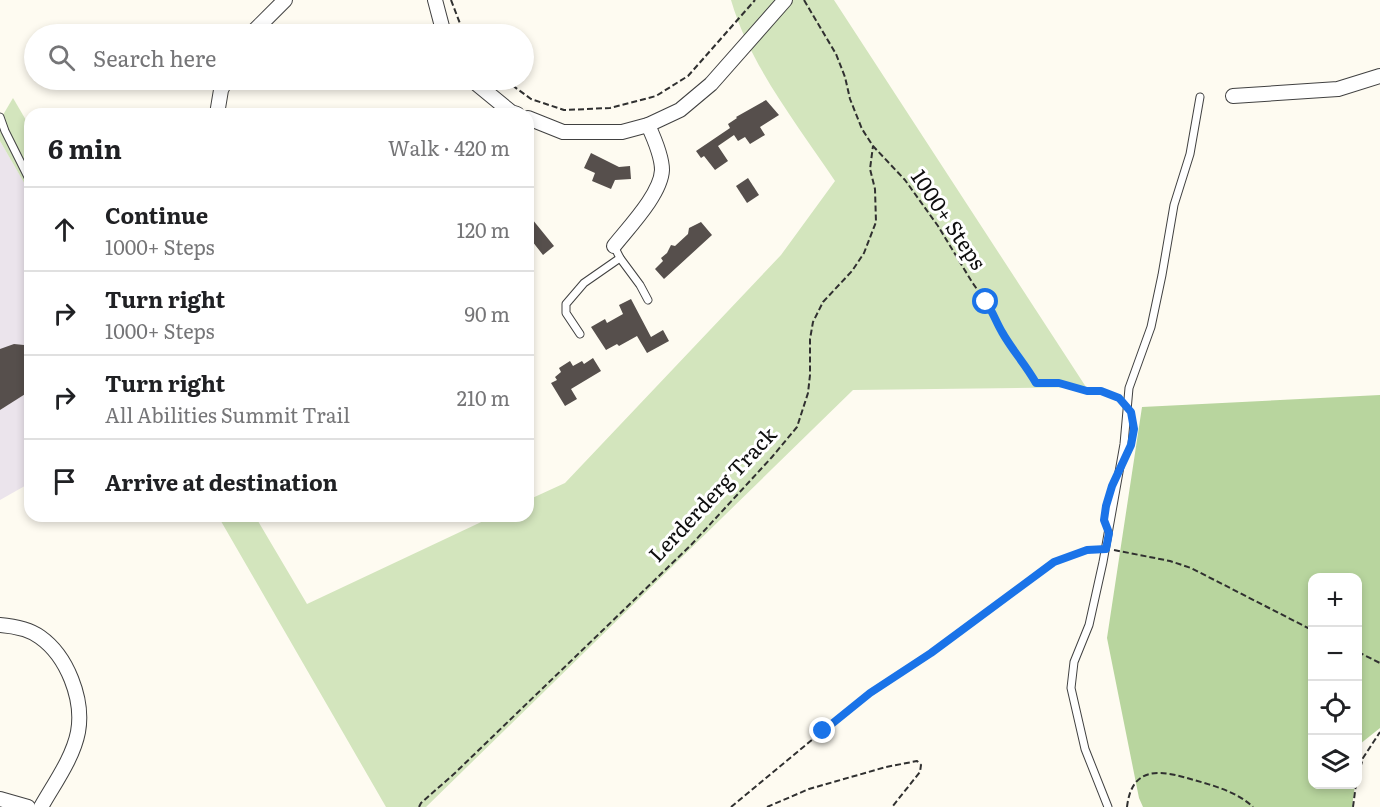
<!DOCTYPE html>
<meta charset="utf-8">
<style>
:root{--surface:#fff;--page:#f6f6f6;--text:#202124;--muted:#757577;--line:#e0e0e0}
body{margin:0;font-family:Literata,serif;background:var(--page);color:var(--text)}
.controls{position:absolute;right:18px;bottom:18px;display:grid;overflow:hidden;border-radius:12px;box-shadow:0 3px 9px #0003}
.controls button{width:54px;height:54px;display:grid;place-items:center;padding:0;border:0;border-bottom:2px solid var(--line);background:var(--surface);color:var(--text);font:30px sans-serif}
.stop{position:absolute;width:18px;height:18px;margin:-14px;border:4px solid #1a73e8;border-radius:50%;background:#fff}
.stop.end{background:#1a73e8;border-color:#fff;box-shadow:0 2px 6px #0008}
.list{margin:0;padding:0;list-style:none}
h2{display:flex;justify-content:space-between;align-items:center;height:78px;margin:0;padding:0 24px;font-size:26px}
h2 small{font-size:20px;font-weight:400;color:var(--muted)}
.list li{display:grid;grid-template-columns:39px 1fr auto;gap:18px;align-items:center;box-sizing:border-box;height:84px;padding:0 24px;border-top:2px solid var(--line)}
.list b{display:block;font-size:22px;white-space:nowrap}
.list p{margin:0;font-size:20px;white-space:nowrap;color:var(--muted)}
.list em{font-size:20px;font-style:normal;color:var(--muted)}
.icon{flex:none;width:33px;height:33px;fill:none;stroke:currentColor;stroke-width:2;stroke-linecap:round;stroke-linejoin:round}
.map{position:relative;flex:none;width:1380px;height:807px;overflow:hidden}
.search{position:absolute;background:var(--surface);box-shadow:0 3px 9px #0003;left:24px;top:24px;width:510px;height:66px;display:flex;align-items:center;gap:15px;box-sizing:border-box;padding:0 21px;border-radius:33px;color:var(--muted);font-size:22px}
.panel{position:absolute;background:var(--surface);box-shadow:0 3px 9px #0003;left:24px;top:108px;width:510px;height:414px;border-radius:18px}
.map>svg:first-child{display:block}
.industrial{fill:#ebe4ec}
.green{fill:#d3e5bd}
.forest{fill:#b8d59e}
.building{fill:#564f4c}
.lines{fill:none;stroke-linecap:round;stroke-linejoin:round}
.service-casing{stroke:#414141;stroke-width:9}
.minor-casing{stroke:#414141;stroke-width:16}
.path{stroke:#303030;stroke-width:2;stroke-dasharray:6 3;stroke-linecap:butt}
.service{stroke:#fff;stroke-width:7}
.minor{stroke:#fff;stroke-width:14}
.route{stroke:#1a73e8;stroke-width:8}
.labels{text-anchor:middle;stroke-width:6;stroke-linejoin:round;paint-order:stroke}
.street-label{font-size:21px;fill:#0e0e0e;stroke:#fff}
</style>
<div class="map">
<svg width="1380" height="807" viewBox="0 0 1380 807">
<rect width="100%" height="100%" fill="#fefbf1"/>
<path class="industrial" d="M 0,141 L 30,193 L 30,483 L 0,500 Z"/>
<g class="green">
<path d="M 731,0 L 834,0 L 1086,387 L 853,390 L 426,807 L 386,807 L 218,516 L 255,516 L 307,604 L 494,516 L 528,516 L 528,500 L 565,483 L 781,255 L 835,181 C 798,125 750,66 731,0 Z"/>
<path d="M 13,98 L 30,127 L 30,193 L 0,141 L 0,120 Z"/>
</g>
<path class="forest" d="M 1380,395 L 1380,728 L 1360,744 L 1358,763 L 1358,578 L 1312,578 L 1312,784 L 1355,785 L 1352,807 L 1143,807 L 1139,798 L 1107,638 L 1142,407 Z"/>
<g class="building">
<path d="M 766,100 L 779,115 L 760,127 L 765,135 L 750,144 L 745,137 L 738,141 L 734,135 L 718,146 L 728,161 L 715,170 L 704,156 L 701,158 L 696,151 L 730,128 L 728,124 L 737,118 L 736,117 Z"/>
<path d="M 591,153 L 619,167 L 630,166 L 631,179 L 615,180 L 611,189 L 592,181 L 595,173 L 584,168 Z"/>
<path d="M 748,178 L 759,195 L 747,203 L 736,186 Z"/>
<path d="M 528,214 L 554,246 L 543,255 L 532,241 L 528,244 Z"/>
<path d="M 701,222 L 712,235 L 664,279 L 655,269 L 663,261 L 661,258 L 667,253 L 671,245 L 675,246 L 688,234 L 689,228 Z"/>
<path d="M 631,299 L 651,337 L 663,330 L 669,341 L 647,353 L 637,336 L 619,346 L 617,344 L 606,350 L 591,327 L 605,319 L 607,323 L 623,314 L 619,305 Z"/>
<path d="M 14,344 L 24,345 L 30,350 L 30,391 L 0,410 L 0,349 Z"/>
<path d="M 593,358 L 601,371 L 571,389 L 577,399 L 565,406 L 551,383 L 557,380 L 555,377 L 561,372 L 559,368 L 570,361 L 573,366 L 582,361 L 584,364 Z"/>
</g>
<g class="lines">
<g class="service-casing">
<g id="service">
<path d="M 0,117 L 5,131 L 30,181"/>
<path d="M 620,258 L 640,285 L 648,300"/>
<path d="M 580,334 L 566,313 L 566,304 L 584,283 L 620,258 L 614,246"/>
<path d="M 1108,807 L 1085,749 L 1071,688 L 1074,662 L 1089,625 L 1103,562 L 1124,444 L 1129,388 L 1151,327 L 1162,275 L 1174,205 L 1190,154 L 1200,97"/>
</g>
</g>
<g class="minor-casing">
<g id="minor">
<path d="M 435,0 L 444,34"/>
<path d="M 251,34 L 285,0"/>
<path d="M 472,80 L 511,112 L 517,114"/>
<path d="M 1233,96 L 1338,89 L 1380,76"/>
<path d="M 217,114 L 221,90 L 226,80"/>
<path d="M 528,118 L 563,132 L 622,132 L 648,125 L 680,110 L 711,84 L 785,0"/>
<path d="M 614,246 C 629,227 661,194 662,170 C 662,156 654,138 648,125"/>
<path d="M 0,625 C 13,626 29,629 40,637 C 67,656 84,699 78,732 C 73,758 54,784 41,807"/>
<path d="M 0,799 L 28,807"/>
</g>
</g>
<g class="path">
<path d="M 451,0 L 464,34"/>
<path d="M 804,0 L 836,54 L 845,77 L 850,99 L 862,129 L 873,146 L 905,180 L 938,226 L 972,282 L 997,318 L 1001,331 L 1036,383 L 1059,383 L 1087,391 L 1101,391 L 1120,399"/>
<path d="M 505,80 L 531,99 L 564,110 L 610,108 L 656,96 L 688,76 L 755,0"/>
<path d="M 1114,550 L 1170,561 L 1191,568 L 1312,630"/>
<path d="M 1358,652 L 1380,663"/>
<path d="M 1358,776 L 1363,758 L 1380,732"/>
<path d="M 419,807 L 421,803 L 455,773 L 691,545 L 772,457 L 797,427 L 808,393 L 810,375 L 810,339 L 813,322 L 823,302 L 852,271 L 864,253 L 876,222 L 875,189 L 870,169 L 873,146"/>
<path d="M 731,807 L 854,705 L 931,653 L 1054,562 L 1066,556 L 1096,550"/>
<path d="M 767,807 L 809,789 L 886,767 L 917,761 L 921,765 L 920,772 L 892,807"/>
<path d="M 1127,807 C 1132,763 1164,771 1194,780 C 1215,786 1237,792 1253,807"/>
<path d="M 1353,807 L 1356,784"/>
</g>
<use href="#service" class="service"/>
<use href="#minor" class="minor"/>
</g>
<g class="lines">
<path class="route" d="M 823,731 L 870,693 L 931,653 L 1054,562 L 1087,550 L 1106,549 L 1109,533 L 1104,520 L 1106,506 L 1112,486 L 1131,445 L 1134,429 L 1131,412 L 1119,398 L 1101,391 L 1087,391 L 1059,383 L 1036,383 C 1026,365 1012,350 1002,332 C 996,322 993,312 986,302"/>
</g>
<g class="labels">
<g class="street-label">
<text transform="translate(948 220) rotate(56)" y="7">1000+ Steps</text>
<text transform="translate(713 495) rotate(-47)" y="7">Lerderderg Track</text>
</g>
</g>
</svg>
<div class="controls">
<button>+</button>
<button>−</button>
<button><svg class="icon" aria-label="locate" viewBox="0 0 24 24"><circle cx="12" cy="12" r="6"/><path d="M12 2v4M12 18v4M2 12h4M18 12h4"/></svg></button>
<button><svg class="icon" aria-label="layers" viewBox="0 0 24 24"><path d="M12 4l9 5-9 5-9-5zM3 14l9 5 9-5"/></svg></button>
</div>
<div class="stop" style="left:986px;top:302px"></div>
<div class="stop end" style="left:823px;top:731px"></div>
<div class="search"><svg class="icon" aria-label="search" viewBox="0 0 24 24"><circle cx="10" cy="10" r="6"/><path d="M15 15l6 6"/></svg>Search here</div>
<section class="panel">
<h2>6 min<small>Walk · 420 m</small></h2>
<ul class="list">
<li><svg class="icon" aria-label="ahead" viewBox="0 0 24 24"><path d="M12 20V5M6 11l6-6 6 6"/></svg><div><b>Continue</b><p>1000+ Steps</p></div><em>120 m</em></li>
<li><svg class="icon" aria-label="right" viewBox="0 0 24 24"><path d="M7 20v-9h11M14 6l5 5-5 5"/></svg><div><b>Turn right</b><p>1000+ Steps</p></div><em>90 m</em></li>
<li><svg class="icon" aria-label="right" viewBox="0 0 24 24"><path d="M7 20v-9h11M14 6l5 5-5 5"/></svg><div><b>Turn right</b><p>All Abilities Summit Trail</p></div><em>210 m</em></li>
<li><svg class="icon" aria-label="arrive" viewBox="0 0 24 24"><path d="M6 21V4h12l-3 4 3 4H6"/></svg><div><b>Arrive at destination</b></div></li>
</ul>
</section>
</div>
